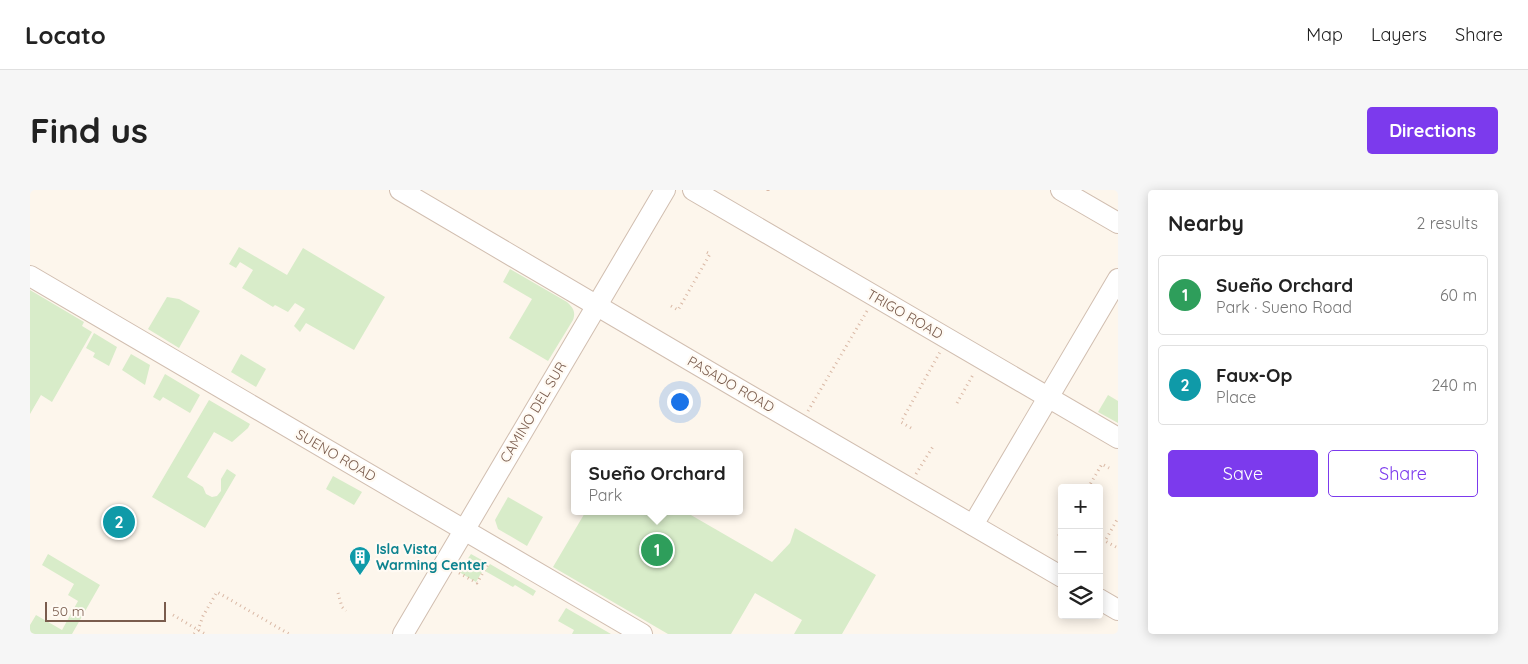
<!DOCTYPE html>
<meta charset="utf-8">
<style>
:root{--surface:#fff;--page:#f6f6f6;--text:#222;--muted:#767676;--line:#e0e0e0;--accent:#7c3aed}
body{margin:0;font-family:Quicksand,sans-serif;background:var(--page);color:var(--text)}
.controls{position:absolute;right:15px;bottom:15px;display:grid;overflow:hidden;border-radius:5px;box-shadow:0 2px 12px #0003}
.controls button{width:45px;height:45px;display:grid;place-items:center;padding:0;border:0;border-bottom:1px solid var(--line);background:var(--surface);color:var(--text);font:25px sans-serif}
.scale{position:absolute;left:15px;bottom:12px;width:121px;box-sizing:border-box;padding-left:5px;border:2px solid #7a5c4d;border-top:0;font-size:14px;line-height:18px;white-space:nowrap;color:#7a5c4d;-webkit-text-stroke:4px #fffaf3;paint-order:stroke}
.you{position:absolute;left:649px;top:211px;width:18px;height:18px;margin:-12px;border:4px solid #fff;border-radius:50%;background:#1a73e8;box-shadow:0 0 0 8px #1a73e833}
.badge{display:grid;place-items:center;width:32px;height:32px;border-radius:50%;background:var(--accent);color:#fff;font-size:16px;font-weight:700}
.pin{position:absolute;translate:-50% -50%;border:2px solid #fff;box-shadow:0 1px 5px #0006}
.popup{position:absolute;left:541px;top:260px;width:172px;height:65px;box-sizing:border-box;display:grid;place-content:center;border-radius:5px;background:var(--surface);filter:drop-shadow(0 1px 4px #0005);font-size:16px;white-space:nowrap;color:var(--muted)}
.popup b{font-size:19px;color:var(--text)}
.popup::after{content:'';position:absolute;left:50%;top:100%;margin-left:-10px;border:10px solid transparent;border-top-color:var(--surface)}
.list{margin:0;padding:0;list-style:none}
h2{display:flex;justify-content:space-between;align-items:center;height:65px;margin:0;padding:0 20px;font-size:21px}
h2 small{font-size:16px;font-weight:400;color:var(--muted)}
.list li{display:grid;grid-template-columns:32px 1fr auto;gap:15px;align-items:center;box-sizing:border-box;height:80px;margin:0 10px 10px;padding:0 10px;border:1px solid var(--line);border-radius:5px}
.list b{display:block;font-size:19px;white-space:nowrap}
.list p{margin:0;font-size:16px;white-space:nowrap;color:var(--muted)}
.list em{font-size:16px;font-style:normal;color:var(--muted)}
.actions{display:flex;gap:10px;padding:15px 20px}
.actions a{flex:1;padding:11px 0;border:1px solid var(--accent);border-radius:5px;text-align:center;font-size:18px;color:var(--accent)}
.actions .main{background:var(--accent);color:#fff}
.icon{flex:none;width:28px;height:28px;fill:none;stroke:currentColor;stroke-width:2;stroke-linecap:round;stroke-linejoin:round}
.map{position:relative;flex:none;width:1088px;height:444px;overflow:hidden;border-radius:5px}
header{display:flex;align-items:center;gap:30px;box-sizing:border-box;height:70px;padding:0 25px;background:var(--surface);border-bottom:1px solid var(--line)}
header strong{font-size:24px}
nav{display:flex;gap:28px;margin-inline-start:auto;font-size:18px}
.intro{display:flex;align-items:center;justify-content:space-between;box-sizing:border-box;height:120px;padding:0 30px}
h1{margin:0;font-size:35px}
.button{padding:12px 22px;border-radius:5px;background:var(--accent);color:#fff;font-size:18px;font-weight:700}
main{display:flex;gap:30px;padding:0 30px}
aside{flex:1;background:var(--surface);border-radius:5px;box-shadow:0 2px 12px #0003}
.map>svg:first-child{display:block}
.green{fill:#d8ecc9}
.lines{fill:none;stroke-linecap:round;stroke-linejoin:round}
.minor-casing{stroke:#d1beb0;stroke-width:22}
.path{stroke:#d9b8a5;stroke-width:3;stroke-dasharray:1 4;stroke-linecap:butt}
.minor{stroke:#fff;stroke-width:20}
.labels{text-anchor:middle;stroke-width:4.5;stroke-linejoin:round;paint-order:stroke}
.street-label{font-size:14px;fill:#7a5c4d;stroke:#fffaf3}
.culture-label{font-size:14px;font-weight:bold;fill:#0d838f;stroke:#fffaf3;text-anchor:start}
</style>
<header>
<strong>Locato</strong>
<nav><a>Map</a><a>Layers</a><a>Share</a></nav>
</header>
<div class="intro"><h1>Find us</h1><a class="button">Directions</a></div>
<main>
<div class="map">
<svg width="1088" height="444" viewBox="0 0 1088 444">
<rect width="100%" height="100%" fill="#fdf6ec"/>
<g class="green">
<path d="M 209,57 L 257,85 L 273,58 L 355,107 L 324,160 L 276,133 L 270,142 L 264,136 L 275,119 L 265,113 L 258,122 L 245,115 L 243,117 L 212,98 L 223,80 L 210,72 L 206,78 L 199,74 Z"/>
<path d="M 480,79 L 537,112 C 543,118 546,121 543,130 L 518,171 L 479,148 L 502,109 L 473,92 Z"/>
<path d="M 0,100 L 54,132 L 52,136 L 62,142 L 22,212 L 11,205 L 0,224 Z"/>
<path d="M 137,107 L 149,109 L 170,121 L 149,158 L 118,139 Z"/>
<path d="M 64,143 L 87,157 L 79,176 L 63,167 L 65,163 L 56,158 Z"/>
<path d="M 101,164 L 120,175 L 115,195 L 92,180 Z"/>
<path d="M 211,164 L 236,179 L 226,197 L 201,182 Z"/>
<path d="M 135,184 L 170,205 L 160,223 L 133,207 L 130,211 L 123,207 Z"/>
<path d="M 1078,205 L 1088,211 L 1088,233 L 1068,222 Z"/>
<path d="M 179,210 L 220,234 L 218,238 L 202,252 L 184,242 L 157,287 L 173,297 L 176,304 L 182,307 L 187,306 L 191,301 L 191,289 L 197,279 L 206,285 L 175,338 L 122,307 Z"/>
<path d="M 303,286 L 332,302 L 324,315 L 296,299 Z"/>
<path d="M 478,307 L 513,327 L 497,356 L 468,339 L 465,330 Z"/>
<path d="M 556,321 L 654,321 L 742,372 L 760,353 L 765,338 L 846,385 L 812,444 L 764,444 L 772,430 L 725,403 L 701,444 L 638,444 L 523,377 Z"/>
<path d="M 18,364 L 70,395 L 42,444 L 2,444 L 0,443 L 0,435 L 6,425 L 32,440 L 48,411 L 38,405 L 44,394 L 12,375 Z"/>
<path d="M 441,364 L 457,373 L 446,392 L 429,382 Z"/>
<path d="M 460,374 L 506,401 L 503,406 L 485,395 L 483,397 L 455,381 Z"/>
<path d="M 536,418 L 581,444 L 542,444 L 544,440 L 528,431 Z"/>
</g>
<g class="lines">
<g class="minor-casing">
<g id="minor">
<path d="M 370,0 L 707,198 L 1032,387"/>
<path d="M 663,0 L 1088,248"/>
<path d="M 1031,0 L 1088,33"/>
<path d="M 0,86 L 612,444"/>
<path d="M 943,335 L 1088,89"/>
<path d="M 1069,409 L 1088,420"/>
<path d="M 373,444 L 635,0"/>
</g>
</g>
<g class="path">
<path d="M 738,0 L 738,5"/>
<path d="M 641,116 L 648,120 L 680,64 L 674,61"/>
<path d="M 927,213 L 944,183"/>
<path d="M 778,221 L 837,121"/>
<path d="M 881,238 L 871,232 L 910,162"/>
<path d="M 886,284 L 904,255"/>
<path d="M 1058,298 L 1072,274 L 1079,278"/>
<path d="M 1032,340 L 1029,345 L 1032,347"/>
<path d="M 1086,357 L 1075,351 L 1088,328"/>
<path d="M 429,383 L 447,393 L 458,374"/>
<path d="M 308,403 L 312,417 L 316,421"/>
<path d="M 143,425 L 175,444"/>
<path d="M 164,444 L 168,440 L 173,426 L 187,402 L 259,444"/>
</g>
<use href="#minor" class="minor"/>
</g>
<defs>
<g id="building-pin" transform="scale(1.125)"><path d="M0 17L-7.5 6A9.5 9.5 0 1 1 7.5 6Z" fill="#0f9aa8" stroke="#fffaf3"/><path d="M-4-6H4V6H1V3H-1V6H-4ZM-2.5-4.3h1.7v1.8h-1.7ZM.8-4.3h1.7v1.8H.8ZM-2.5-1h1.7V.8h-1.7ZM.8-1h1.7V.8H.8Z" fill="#fff"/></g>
</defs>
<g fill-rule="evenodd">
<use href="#building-pin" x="330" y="367"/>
</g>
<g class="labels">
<g class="street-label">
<text transform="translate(875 124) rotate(30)" y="5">TRIGO ROAD</text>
<text transform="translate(701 194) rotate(30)" y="5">PASADO ROAD</text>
<text transform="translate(503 222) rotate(-59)" y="5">CAMINO DEL SUR</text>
<text transform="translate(306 265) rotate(30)" y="5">SUENO ROAD</text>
</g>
<g class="culture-label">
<text x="346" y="364">Isla Vista<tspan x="346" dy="16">Warming Center</tspan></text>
</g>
</g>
</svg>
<div class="controls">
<button>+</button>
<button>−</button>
<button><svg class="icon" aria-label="layers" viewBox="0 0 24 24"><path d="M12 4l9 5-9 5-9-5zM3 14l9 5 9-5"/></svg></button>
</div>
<div class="scale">50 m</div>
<div class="you"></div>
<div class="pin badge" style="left:627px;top:360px;background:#2e9e5b">1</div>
<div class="popup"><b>Sueño Orchard</b>Park</div>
<div class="pin badge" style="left:89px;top:332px;background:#0f9aa8">2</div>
</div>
<aside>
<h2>Nearby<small>2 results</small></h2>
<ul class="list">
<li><span class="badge" style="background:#2e9e5b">1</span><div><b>Sueño Orchard</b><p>Park · Sueno Road</p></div><em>60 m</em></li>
<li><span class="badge" style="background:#0f9aa8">2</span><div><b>Faux-Op</b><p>Place</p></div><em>240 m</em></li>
</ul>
<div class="actions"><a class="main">Save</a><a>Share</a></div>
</aside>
</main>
